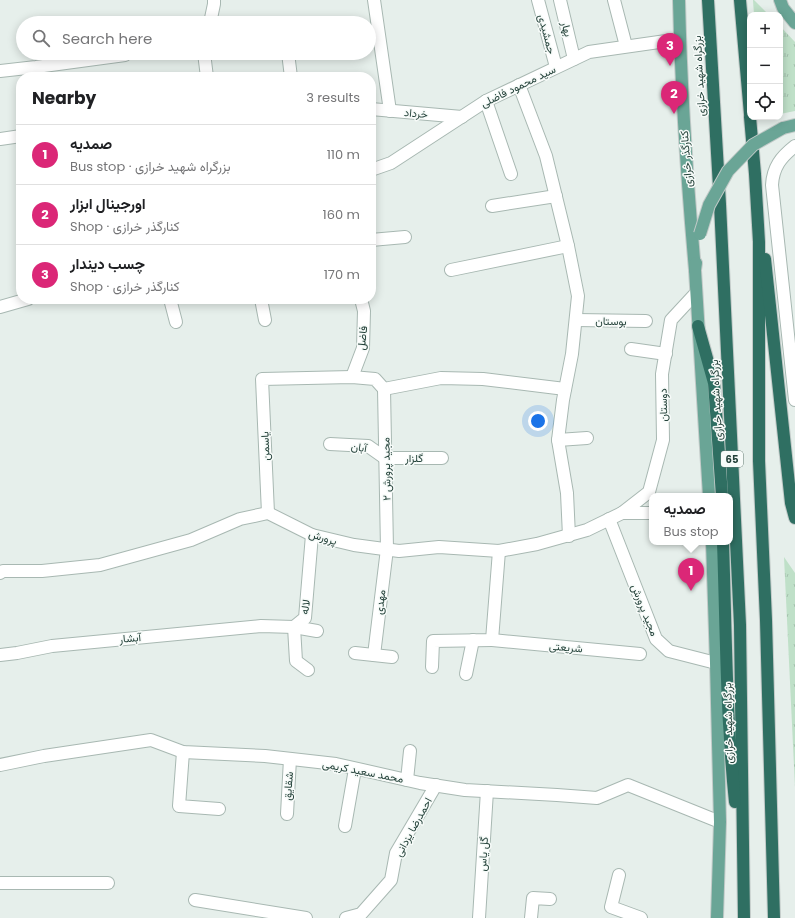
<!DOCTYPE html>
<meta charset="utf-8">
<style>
:root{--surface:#fff;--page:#f6f6f6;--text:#202124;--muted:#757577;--line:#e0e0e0;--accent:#db2777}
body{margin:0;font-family:Poppins,Vazirmatn,sans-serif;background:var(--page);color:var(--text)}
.controls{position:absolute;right:12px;top:12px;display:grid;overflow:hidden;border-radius:8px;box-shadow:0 2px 10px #0003}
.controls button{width:36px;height:36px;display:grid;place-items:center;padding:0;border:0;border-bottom:1px solid var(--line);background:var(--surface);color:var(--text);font:20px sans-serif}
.you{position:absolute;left:538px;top:421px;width:14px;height:14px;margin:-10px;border:3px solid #fff;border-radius:50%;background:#1a73e8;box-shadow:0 0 0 6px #1a73e833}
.badge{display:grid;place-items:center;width:26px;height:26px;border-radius:50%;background:var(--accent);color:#fff;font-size:13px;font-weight:700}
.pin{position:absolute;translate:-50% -33px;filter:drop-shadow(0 1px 2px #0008)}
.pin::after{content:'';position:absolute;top:21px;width:14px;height:12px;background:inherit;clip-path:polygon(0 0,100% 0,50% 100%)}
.popup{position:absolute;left:649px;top:493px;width:84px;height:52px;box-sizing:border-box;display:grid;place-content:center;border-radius:8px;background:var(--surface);filter:drop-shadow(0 1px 3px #0005);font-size:13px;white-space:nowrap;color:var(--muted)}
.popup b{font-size:15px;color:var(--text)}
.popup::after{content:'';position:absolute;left:50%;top:100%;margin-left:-8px;border:8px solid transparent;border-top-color:var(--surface)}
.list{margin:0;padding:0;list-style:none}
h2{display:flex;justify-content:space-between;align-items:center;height:52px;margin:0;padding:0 16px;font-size:17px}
h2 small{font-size:13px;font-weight:400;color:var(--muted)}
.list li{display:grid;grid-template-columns:26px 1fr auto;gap:12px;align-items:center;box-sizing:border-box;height:60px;padding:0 16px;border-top:1px solid var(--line)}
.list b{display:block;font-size:15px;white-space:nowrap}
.list p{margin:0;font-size:13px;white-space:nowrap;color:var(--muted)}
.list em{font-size:13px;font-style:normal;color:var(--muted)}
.icon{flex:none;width:22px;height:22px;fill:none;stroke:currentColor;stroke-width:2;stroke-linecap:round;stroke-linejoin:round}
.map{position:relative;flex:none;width:795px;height:918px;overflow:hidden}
.search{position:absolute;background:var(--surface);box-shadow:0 2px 10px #0003;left:16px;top:16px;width:360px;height:44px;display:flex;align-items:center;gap:10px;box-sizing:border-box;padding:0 14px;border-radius:22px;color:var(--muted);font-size:15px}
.panel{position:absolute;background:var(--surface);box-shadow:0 2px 10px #0003;left:16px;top:72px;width:360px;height:232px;border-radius:16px}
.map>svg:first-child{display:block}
.grass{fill:url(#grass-tufts)}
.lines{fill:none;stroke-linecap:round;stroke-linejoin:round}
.minor-casing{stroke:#a8b8b2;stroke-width:14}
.major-casing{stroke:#c2cac8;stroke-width:14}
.highway-casing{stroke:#c2cac8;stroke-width:14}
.minor{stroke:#fff;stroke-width:12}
.major{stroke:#6aa596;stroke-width:12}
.highway{stroke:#2f6f62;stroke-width:12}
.major-bridge-casing{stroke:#c2cac8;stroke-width:14;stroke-linecap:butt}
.major-bridge{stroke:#6aa596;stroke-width:12}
.labels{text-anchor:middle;stroke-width:3;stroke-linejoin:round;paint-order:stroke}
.shield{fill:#f7fbf9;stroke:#637a73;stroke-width:1}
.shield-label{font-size:10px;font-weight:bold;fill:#24423a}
.street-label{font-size:11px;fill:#24423a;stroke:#f7fbf9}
</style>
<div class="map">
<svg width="795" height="918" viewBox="0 0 795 918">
<defs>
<pattern id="grass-tufts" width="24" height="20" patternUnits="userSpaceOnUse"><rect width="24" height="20" fill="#bfe0c8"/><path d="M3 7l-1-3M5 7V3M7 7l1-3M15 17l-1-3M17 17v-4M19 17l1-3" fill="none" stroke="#a4c1ad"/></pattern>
</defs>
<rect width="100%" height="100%" fill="#e6efeb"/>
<g class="grass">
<path d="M 753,0 L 754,0 L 769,15 L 754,15 Z"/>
<path d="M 780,26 L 795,42 L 795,111 L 780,114 Z"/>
<path d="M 784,557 L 795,573 L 795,787 Z"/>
</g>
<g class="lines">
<g class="minor-casing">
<g id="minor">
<path d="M 374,0 L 390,111"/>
<path d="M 538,0 L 556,67"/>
<path d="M 560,0 L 574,59"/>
<path d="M 614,0 L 626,46"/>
<path d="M 210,23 L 214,4 L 214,0"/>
<path d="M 204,53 L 207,77"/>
<path d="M 288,53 L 291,77"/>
<path d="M 0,71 L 36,67 L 125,55"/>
<path d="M 519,85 L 546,156 L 568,246 L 578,296 L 572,354 L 563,400 L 558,440 L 567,493 L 569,536"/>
<path d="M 486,101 L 511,174"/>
<path d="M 371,109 L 462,117"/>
<path d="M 0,139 L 21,136"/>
<path d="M 795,146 C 781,157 773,167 772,185 L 795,400"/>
<path d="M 371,170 L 391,163 L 486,101 L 589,52 L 680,39"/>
<path d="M 492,206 L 556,196"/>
<path d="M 371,240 L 405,237"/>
<path d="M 451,270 L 568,246"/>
<path d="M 170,299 L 176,322"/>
<path d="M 261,299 L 265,320"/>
<path d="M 0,307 L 28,299"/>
<path d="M 576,320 L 646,321"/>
<path d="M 631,349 L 666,354"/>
<path d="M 352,377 L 363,348 L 364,311 L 361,299"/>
<path d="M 558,440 L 587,438"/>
<path d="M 330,444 L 368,446 L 385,458 L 442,458"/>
<path d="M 268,513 L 262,379 L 352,377 L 375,379 L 384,389 L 441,378 L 483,379 L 565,389"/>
<path d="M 622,513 L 649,492 L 663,440 L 662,374 L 671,320 L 696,293"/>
<path d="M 609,519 L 656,639 L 669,651 L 716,663"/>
<path d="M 0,573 L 3,571 L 42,571 L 100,565 L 191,540 L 240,519 L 268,513 L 312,535 L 354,545 L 399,551 L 439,547 L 499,551 L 537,544 L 587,530 L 622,513 L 652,513"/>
<path d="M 492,640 L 640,654"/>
<path d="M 355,653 L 392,657"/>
<path d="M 0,655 L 17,653 L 52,646 L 261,626 L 294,627 L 317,631"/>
<path d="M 374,655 L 387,549 L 384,389"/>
<path d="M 432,667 L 433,641 L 492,640 L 499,551"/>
<path d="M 308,670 L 296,661 L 294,627 L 305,618 L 312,535"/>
<path d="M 466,674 L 473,640"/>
<path d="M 183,752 L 179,806 L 219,809"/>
<path d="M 0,765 L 44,756 L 151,740 L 183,752 L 265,756 L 336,764 L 420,783 L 465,790 L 557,795 L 597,798 L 628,785 L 720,822"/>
<path d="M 407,780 L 410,751"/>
<path d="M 287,814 L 290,759"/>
<path d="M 345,826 L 355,769"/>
<path d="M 619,875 L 611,907 L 641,918"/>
<path d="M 0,883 L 108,883"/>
<path d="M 195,900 L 306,918"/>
<path d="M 346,918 L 361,914 L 391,880 L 396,853 L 436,785"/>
<path d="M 479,918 L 487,791"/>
<path d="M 531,918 L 533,898 L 550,899"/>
</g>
</g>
<g class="major-casing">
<g id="major">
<path d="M 679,0 C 681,90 687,180 695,270"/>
<path d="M 780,0 L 783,8 L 795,23"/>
<path d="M 783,128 L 795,125"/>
<path d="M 696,263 L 695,270 L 709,496"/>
<path d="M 712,542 L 716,663 L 720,822 L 717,918"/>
</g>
</g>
<g class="highway-casing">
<g id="highway">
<path d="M 708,0 L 720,204 L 740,625 L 744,918"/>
<path d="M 740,0 L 750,114"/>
<path d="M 750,117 L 755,174 L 759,242 L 759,461 L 766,620 L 774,918"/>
<path d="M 765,259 L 791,503 L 795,518"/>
<path d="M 698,326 L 714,383 L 722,496"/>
<path d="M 723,542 C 726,629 726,716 735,802"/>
</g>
</g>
<use href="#minor" class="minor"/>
<use href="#major" class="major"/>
<use href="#highway" class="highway"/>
<g class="major-bridge-casing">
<path id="major-bridge" d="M 700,234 L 709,205 L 728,171 L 753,145 L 783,128"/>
</g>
<use href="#major-bridge" class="major-bridge"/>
</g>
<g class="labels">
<rect class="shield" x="721" y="451" width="22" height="16" rx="3"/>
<g class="shield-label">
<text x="732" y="463">65</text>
</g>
<g class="street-label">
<text transform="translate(567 29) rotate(76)" y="4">بهار</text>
<text transform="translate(547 34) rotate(75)" y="4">جمشیدی</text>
<text transform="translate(699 76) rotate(-93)" y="4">بزرگراه شهید خرازی</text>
<text transform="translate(518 86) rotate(-26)" y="4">سید محمود فاضلی</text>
<text transform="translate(416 113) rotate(5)" y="4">خرداد</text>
<text transform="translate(686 159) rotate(-94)" y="4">کنارگذر خرازی</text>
<text transform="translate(611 321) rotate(1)" y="4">بوستان</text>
<text transform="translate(362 338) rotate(-84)" y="4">فاضل</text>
<text transform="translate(716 400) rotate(-93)" y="4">بزرگراه شهید خرازی</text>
<text transform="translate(663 405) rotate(-91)" y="4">دوستان</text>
<text transform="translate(265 446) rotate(-92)" y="4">یاسمن</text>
<text transform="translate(359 447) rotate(9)" y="4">آبان</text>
<text x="414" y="462">گلزار</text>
<text transform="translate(386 469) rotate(-91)" y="4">مجید پرورش ۲</text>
<text transform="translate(323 537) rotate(17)" y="4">پرورش</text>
<text transform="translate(380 602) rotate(-83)" y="4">مهدی</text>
<text transform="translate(305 607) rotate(-81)" y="4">لاله</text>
<text transform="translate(645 610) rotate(68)" y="4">مجید پرورش</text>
<text transform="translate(130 638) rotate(-5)" y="4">آبشار</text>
<text transform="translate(566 647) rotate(5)" y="4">شریعتی</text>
<text transform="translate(728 723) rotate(-91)" y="4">بزرگراه شهید خرازی</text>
<text transform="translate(363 771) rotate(11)" y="4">محمد سعید کریمی</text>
<text transform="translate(288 786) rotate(-86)" y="4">شقایق</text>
<text transform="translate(413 827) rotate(-61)" y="4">احمدرضا یزدانی</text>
<text transform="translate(483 854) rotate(-87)" y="4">گل یاس</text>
</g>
</g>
</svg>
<div class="controls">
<button>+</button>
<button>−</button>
<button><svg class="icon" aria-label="locate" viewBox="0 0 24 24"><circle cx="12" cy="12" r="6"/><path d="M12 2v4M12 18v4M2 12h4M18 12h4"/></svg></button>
</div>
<div class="you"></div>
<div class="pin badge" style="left:691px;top:591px">1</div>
<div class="popup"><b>صمدیه</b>Bus stop</div>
<div class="pin badge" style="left:674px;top:114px">2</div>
<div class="pin badge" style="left:670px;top:66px">3</div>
<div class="search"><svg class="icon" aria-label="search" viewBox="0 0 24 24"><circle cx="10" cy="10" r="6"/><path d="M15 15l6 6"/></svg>Search here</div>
<section class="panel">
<h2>Nearby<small>3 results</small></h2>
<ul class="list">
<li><span class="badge">1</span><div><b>صمدیه</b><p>Bus stop · بزرگراه شهید خرازی</p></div><em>110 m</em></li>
<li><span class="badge">2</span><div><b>اورجینال ابزار</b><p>Shop · کنارگذر خرازی</p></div><em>160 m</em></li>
<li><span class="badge">3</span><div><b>چسب دیندار</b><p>Shop · کنارگذر خرازی</p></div><em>170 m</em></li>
</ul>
</section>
</div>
